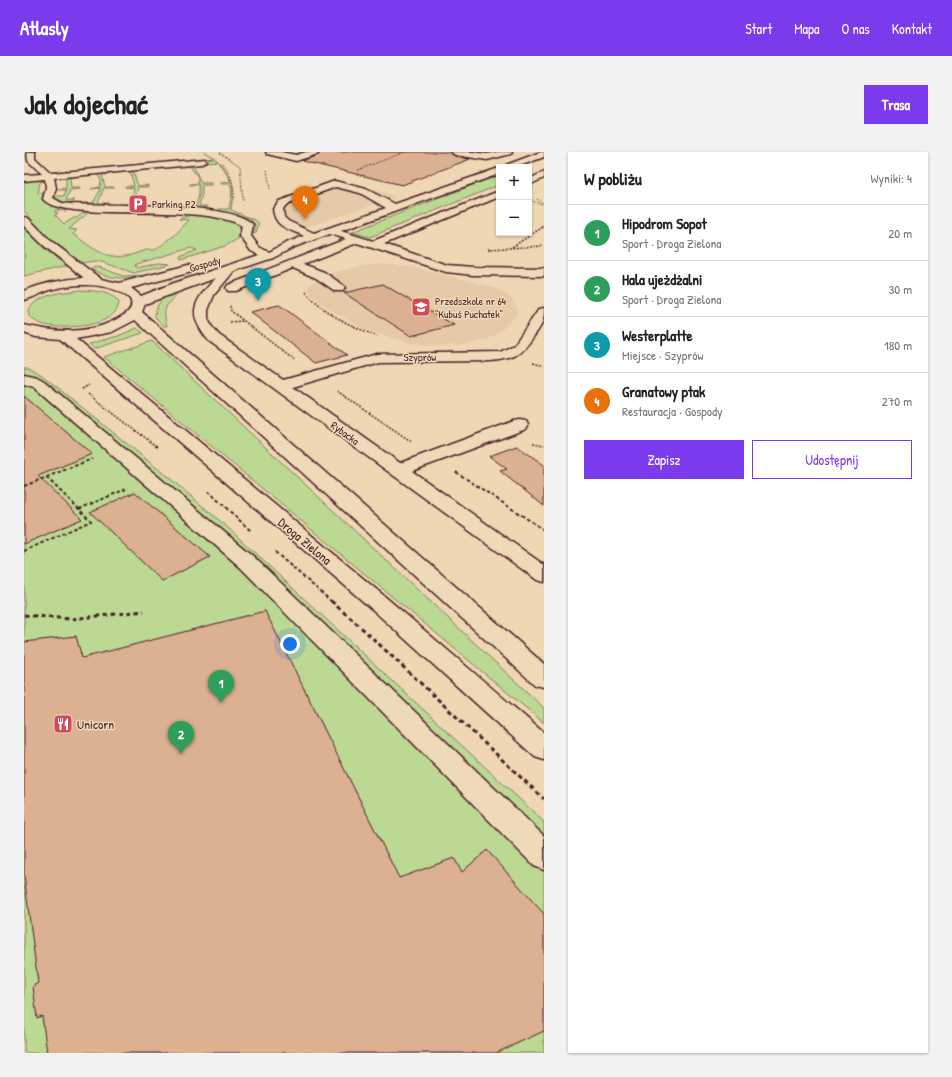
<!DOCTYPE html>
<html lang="pl">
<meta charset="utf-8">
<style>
:root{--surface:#fff;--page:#f2f2f2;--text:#222;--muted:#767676;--line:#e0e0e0;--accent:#7c3aed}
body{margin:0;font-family:"Patrick Hand",sans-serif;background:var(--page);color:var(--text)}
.controls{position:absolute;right:12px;top:12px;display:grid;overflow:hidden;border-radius:0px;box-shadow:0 1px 3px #0004}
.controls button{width:36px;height:36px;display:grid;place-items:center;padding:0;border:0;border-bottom:1px solid var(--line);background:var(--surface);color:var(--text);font:20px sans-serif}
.you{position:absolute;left:266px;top:492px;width:14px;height:14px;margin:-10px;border:3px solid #fff;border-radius:50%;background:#1a73e8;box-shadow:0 0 0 6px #1a73e833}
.badge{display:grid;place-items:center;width:26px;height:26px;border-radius:50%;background:var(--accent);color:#fff;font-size:13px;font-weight:700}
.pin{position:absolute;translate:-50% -33px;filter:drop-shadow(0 1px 2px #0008)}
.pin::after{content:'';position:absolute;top:21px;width:14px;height:12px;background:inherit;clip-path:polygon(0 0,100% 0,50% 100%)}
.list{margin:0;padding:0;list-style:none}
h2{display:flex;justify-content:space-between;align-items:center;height:52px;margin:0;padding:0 16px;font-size:17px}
h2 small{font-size:13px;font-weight:400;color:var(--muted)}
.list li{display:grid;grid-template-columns:26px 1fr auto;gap:12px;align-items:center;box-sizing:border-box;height:56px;padding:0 16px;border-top:1px solid var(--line)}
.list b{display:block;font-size:15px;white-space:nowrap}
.list p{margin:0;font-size:13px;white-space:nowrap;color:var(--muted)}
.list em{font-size:13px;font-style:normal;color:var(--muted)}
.actions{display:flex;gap:8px;padding:12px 16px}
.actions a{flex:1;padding:9px 0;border:1px solid var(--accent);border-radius:0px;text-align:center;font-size:14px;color:var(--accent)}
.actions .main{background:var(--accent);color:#fff}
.map{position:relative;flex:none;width:520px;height:901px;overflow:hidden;border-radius:0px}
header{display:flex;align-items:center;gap:24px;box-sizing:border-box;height:56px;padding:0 20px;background:var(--accent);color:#fff}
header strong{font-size:19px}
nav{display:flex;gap:22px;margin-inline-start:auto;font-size:14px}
.intro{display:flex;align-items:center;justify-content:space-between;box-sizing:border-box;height:96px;padding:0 24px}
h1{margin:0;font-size:28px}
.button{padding:10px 18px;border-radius:0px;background:var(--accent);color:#fff;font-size:14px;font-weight:700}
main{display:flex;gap:24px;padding:0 24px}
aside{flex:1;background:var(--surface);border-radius:0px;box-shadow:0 1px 3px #0004}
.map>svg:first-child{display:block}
.built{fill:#e6c9a7}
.green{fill:#bbd992;stroke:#827c5e}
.building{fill:#dcb192;stroke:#4a1f2b}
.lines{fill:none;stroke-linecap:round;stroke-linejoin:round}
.minor-casing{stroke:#4a1f2b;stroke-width:3}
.path-far3{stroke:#4a1f2b;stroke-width:1;stroke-dasharray:1.5 1.5;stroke-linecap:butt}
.path-far2{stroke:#4a1f2b;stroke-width:1.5;stroke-dasharray:2 1.5;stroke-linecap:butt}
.path-far1{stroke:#4a1f2b;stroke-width:2;stroke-dasharray:3.5 2.5;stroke-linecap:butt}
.path{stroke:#4a1f2b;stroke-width:3;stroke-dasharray:4.5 3.5;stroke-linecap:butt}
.minor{fill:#eedab8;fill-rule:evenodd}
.labels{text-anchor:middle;stroke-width:3;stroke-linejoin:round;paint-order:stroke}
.far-poi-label{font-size:11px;fill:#4a1f2b;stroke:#eedab8;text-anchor:start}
.far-street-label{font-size:11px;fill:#4a1f2b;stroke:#eedab8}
.street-label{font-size:13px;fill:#4a1f2b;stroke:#eedab8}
.poi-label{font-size:13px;fill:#4a1f2b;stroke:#eedab8;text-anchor:start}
</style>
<header>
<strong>Atlasly</strong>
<nav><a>Start</a><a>Mapa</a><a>O nas</a><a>Kontakt</a></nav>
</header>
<div class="intro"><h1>Jak dojechać</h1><a class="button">Trasa</a></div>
<main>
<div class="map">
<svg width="520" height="901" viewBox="0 0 520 901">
<rect width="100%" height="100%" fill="#efd7b4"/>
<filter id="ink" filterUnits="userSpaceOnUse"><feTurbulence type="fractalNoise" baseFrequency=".025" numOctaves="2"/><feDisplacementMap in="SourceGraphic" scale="8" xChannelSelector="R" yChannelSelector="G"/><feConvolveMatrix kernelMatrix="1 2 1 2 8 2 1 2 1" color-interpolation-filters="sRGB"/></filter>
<g filter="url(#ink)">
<g class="built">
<path d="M 307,28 L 373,44 L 283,75 L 279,75 L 261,66 L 255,48 Z"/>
<path d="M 357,112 L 389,115 L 465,134 L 477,139 L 488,147 L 492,153 L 493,163 L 474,181 L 463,188 L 441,193 L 414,194 L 399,193 L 386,191 L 342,178 L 305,157 L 290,146 L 283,137 L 292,127 L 302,123 L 331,115 Z"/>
</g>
<g class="green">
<path d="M 180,0 C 195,6 208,23 209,39 C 210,45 207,52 207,58 L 231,68 L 235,71 L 232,81 L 229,82 C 230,79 232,76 231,73 C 228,63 204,62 196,60 L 194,58 L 195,57 L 205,57 L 208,40 L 206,32 L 197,32 L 197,31 L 206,30 L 205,25 L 193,9 L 184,10 L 181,7 L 190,6 Z"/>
<path d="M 165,13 L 169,13 L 177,31 L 187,31 L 187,33 L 178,33 L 178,42 L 175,54 L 184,54 L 183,56 L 166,56 L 162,54 L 172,54 L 175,43 L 175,33 L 166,33 L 166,32 L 174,31 L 174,25 Z"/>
<path d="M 116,17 L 118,18 L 109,19 L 114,34 L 124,33 L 124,35 L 114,35 L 111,47 L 108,53 L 118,53 L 94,54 L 94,52 L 104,52 L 109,41 L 110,36 L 101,35 L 101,34 L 110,34 L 106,19 L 96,19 Z"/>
<path d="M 87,20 L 87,22 L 78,23 L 81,35 L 90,35 L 90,36 L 80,36 L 74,51 L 84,51 L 82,53 L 60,52 L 59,51 L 69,51 L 76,39 L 76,36 L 67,37 L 76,35 L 77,29 L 74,22 L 65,23 Z"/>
<path d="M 53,23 L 56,24 L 46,25 L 47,36 L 56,36 L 56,37 L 46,38 L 42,48 L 51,48 L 49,50 L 42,51 L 31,46 L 30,44 L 40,44 L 42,38 L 33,38 L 34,37 L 42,36 L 42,26 L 33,26 Z"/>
<path d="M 475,23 L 475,33 L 346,85 L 328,80 Z"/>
<path d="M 0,28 L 16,27 L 21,29 L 16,30 L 14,41 L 19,41 L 18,47 L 28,54 L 42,57 L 42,59 L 32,58 L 30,60 L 34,61 L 31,63 L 40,72 L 50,66 L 53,66 L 60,60 L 54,59 L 75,59 L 76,60 L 65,60 L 45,77 L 53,78 L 49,82 C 69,96 81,109 107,103 C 118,100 119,97 131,98 L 151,83 L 165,68 L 155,67 C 169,59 202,64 216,72 L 214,87 L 201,94 L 157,108 L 156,105 L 173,98 L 167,96 L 112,112 L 111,114 L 113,116 L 135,111 L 146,112 L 110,121 L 78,110 L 70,109 L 57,111 L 22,83 L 0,59 Z"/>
<path d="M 0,76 L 23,99 L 43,114 L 0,124 Z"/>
<path d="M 75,115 L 99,124 L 125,123 C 104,128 84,128 66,116 Z"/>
<path d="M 57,138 C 71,139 85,139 95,150 C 94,175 40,178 22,173 C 15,172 10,169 5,164 L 4,158 C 15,142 38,140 57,138 Z"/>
<path d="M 153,139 C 151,154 135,147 143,174 L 140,174 L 131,165 C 131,150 141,144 153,139 Z"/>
<path d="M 113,176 L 119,181 L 70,197 L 65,192 L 94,184 Z"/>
<path d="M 128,189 L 520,556 L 520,571 L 80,205 Z"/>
<path d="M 0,215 L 3,215 L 18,223 L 149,329 L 203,375 L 520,670 L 520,901 L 0,901 Z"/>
</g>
<g class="building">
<path d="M 296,0 L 426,0 L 431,4 L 446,7 L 378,33 L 278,9 L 294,3 Z"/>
<path d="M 359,132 L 377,143 L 430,173 L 387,184 L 320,141 Z"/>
<path d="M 255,153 L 261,157 L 323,203 L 292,211 L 226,160 Z"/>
<path d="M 0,244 L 68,302 L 14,324 L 58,367 L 0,392 Z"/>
<path d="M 493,294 L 520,313 L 520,354 L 476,319 L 483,317 L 465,304 Z"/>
<path d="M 111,340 L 186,405 L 138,429 L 66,360 Z"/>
<path d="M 241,459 L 375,726 L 430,706 L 438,720 L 463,698 L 520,762 L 520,879 L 472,901 L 23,901 L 18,864 L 13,866 L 9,834 L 14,831 L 0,724 L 0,490 L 52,484 L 58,506 Z"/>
</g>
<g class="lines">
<g class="minor-casing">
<g id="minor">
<path d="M 3,0 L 11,0 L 11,6 L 27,21 L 181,7 L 182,9 L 178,12 L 30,26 L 32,36 L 29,46 L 38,51 L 48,52 C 81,54 211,49 229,73 L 227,84 L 235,95 L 245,100 L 262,91 L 280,84 C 265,77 251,76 249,57 L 255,49 L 311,29 L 342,37 L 371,52 L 475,16 L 475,22 L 317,79 L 349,89 L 475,39 L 475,45 L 360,92 L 423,113 L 449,115 L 520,116 L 520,124 L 449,123 L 422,120 L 333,91 L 279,112 L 300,120 L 319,133 L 321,136 L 319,139 L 311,139 L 292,126 L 269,116 L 212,139 L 204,139 L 202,136 L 204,133 L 322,87 L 306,82 L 270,95 L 249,106 L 210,119 L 190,143 L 184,158 L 184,167 L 188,175 L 195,183 L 259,228 L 353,202 L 476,200 L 490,193 L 515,157 L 520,156 C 520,170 518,173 510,184 C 497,203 490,207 467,209 L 354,210 L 269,235 L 376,311 L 490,269 L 496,268 L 502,269 L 504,273 L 502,277 L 388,319 L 520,413 L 520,430 L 513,428 L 185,189 C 162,161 169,150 192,126 L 121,152 L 118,160 L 520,512 L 520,535 L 511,533 L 111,168 L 88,180 L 52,187 L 365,448 L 520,581 L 520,608 L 511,605 L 349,458 L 36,187 L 12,185 L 0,181 L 0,173 C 33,181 68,183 98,164 C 105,160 110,155 106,147 C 86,129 50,131 26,138 C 17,141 9,146 0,148 L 0,139 C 19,131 40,127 60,126 L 19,93 L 0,74 L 0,65 L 4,66 L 27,89 L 77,127 L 95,131 L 164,113 L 168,114 L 170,117 L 168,120 L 107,136 L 117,144 L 150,131 L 235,103 L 227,99 L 216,84 L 218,74 C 177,49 39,72 19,47 L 22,36 L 21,27 L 0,29 L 0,23 L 18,22 L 4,9 ZM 312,35 L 336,41 L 362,56 L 290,81 L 264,69 L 260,65 L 259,57 L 262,53 Z"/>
<path d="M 242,0 L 257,0 L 272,3 L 282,0 L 295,0 L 294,2 L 272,9 L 243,2 Z"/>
<path d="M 427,0 L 447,0 L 463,2 L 473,0 L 488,0 L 487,2 L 463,8 L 431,3 Z"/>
<path d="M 517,0 L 520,0 L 520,5 L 493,15 L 481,15 L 482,13 Z"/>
<path d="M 520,20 L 520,26 L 505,33 L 505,27 Z"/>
<path d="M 0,222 L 13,225 L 20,229 L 230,405 L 520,684 L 520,718 L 510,714 L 216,415 L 10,235 L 0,232 Z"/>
</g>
</g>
<g class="path-far3">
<path d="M 196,1 L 216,14 L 219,49"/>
<path d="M 198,11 C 207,21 210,32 210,46"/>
<path d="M 243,18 L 246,37"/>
<path d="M 334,18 L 381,0"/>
<path d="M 513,47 L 520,52"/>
<path d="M 507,49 L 518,52"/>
<path d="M 517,76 L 520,74"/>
</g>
<g class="path-far2">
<path d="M 488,95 L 519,75"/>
<path d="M 464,97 L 520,94"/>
<path d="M 282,140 C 298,161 329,175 353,184"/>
<path d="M 206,154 L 207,159 L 270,208"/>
<path d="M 206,170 L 219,169"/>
<path d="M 509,211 L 520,214"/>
<path d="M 58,237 L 65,233"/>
<path d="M 313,239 L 388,290"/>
<path d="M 64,242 L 132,294"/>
<path d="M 509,291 L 520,293"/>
</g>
<g class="path-far1">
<path d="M 131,293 L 133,295"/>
<path d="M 432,320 L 520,378"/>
<path d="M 0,334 L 68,307"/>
<path d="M 184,339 L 227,379"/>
<path d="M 55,357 L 102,337"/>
<path d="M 0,399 L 67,369 L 22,325"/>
<path d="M 251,400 L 308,450"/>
</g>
<g class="path">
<path d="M 307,449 L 341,479 L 520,647"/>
<path d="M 0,463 L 47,467 L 120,459"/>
</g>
<use href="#minor" class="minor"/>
</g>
</g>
<defs>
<g id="parking-square" transform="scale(1)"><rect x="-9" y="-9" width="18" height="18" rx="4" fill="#d1495b" stroke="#eedab8"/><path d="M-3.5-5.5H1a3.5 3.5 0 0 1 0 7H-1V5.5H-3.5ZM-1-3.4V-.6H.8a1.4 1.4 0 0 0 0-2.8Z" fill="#fff"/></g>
<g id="school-square" transform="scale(1)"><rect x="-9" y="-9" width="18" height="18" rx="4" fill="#d1495b" stroke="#eedab8"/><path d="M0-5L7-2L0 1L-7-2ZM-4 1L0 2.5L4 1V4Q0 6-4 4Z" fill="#fff"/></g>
<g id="restaurant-square" transform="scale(1)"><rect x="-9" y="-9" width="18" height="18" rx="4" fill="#d1495b" stroke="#eedab8"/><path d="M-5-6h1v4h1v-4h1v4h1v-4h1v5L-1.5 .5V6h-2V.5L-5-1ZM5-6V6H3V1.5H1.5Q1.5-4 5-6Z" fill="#fff"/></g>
</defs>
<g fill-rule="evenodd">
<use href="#parking-square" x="114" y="52"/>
<use href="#school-square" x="397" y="155"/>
<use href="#restaurant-square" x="39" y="572"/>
</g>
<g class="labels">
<g class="far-poi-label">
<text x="128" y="56">Parking P2</text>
<text x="411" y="153">Przedszkole nr 64<tspan x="411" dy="13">"Kubuś Puchatek"</tspan></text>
</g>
<g class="far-street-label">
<text transform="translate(181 112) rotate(-16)" y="4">Gospody</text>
<text x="396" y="209">Szyprów</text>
<text transform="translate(321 281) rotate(36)" y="4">Rybacka</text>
</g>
<g class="street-label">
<text transform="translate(281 389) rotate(40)" y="5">Droga Zielona</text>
</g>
<g class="poi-label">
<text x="53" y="577">Unicorn</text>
</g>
</g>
</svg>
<div class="controls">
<button>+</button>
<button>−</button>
</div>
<div class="you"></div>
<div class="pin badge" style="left:197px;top:551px;background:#2e9e5b">1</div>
<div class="pin badge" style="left:157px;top:602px;background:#2e9e5b">2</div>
<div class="pin badge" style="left:234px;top:149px;background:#0f9aa8">3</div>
<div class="pin badge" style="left:281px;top:67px;background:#e8710a">4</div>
</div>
<aside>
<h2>W pobliżu<small>Wyniki: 4</small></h2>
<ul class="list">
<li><span class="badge" style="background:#2e9e5b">1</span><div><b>Hipodrom Sopot</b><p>Sport · Droga Zielona</p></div><em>20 m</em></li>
<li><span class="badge" style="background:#2e9e5b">2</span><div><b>Hala ujeżdżalni</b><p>Sport · Droga Zielona</p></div><em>30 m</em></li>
<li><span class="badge" style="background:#0f9aa8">3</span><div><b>Westerplatte</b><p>Miejsce · Szyprów</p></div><em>180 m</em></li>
<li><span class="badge" style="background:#e8710a">4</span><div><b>Granatowy ptak</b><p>Restauracja · Gospody</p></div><em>270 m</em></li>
</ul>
<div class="actions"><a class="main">Zapisz</a><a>Udostępnij</a></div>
</aside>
</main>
